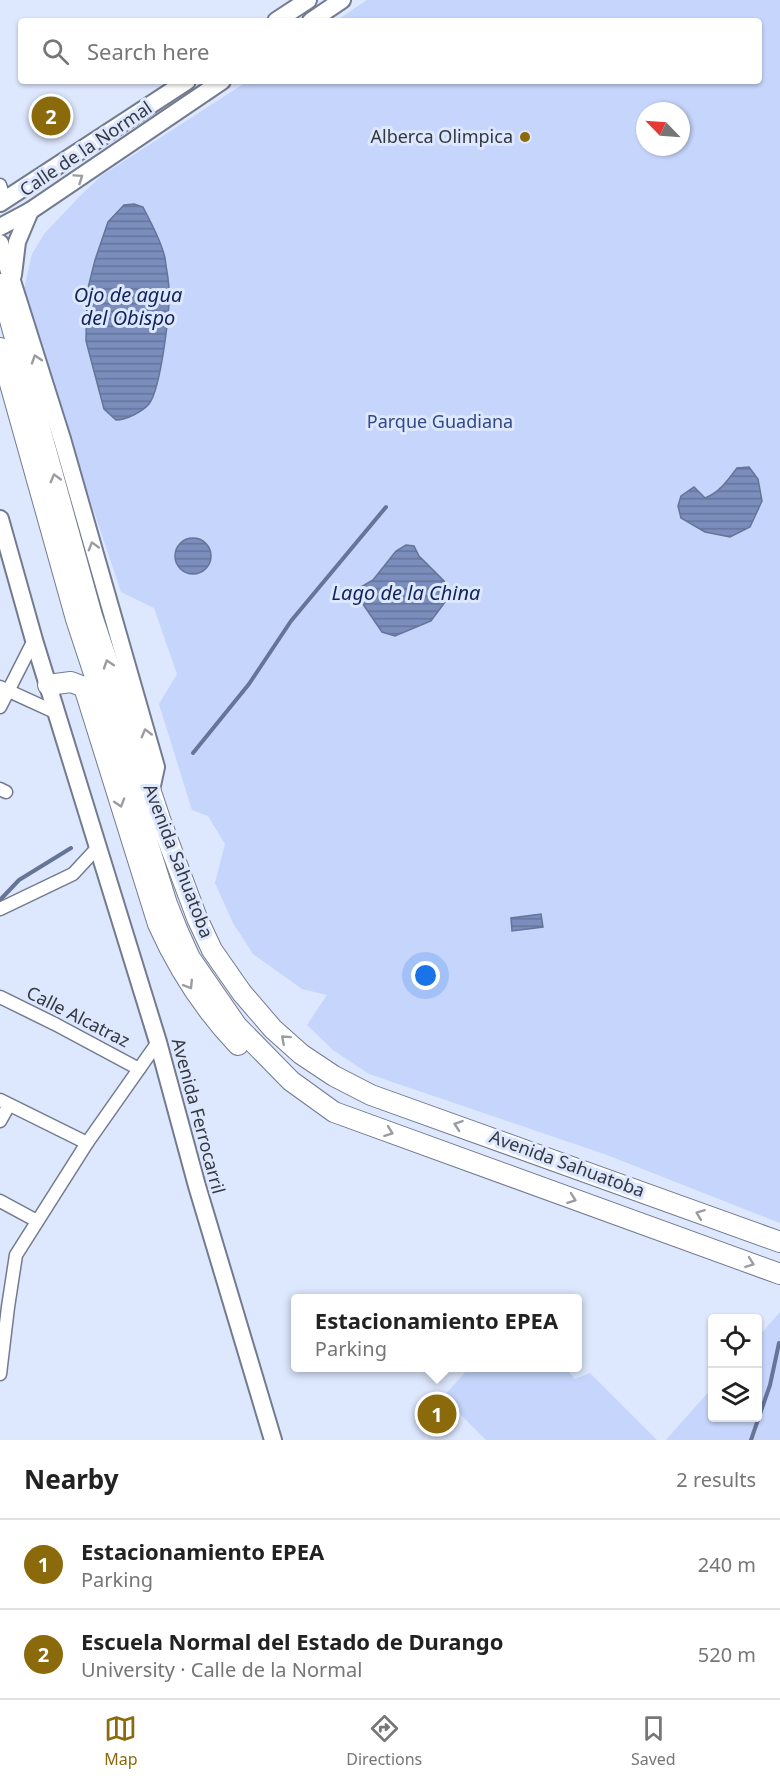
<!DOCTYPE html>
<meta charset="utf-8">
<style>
:root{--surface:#fff;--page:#f2f2f2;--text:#222;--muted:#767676;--line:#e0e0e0;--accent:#8b6a0b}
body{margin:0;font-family:"Noto Sans",sans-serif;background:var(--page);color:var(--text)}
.controls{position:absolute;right:18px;bottom:18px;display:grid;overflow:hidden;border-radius:6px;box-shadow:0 2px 4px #0004}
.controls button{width:54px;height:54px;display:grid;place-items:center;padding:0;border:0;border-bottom:2px solid var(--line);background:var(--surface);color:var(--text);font:30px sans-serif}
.compass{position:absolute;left:636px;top:102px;width:54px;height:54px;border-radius:50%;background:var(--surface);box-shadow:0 2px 4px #0004;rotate:295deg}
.you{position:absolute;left:426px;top:976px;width:21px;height:21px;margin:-15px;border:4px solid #fff;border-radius:50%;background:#1a73e8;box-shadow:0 0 0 9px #1a73e833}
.badge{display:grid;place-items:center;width:39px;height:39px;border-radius:50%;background:var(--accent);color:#fff;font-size:20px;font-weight:700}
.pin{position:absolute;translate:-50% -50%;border:3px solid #fff;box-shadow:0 2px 6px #0006}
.popup{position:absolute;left:291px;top:1294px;width:291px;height:78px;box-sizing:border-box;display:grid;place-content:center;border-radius:6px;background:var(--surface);filter:drop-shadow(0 2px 4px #0005);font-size:20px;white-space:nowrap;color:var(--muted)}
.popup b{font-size:22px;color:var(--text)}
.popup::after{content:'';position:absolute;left:50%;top:100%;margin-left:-12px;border:12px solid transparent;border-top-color:var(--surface)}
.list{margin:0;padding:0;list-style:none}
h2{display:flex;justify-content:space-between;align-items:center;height:78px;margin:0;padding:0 24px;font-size:26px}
h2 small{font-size:20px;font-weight:400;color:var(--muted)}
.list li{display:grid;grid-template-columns:39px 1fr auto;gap:18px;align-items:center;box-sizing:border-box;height:90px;padding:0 24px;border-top:2px solid var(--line)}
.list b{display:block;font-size:22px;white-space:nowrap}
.list p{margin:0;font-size:20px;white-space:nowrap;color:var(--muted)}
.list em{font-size:20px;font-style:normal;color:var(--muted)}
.icon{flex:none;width:33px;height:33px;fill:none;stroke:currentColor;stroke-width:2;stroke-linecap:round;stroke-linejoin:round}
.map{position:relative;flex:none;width:780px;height:1440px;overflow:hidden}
.search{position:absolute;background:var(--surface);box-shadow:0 2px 4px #0004;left:18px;right:18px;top:18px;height:66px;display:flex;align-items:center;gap:15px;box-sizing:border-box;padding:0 21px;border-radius:6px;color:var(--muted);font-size:22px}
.sheet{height:258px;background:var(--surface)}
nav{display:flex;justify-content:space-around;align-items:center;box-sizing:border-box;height:84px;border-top:2px solid var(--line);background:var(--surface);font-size:16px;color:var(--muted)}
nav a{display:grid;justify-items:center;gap:3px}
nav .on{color:var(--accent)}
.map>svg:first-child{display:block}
.park{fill:#c5d5fb;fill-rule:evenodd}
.water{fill:url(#water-rules);stroke:#657497;stroke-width:1.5}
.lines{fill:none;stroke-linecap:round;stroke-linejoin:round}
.stream{stroke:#657497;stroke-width:4}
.street-casing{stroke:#737b8f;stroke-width:15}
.secondary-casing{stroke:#737b8f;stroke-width:20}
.primary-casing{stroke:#737b8f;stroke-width:22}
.street{stroke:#fff;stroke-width:12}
.secondary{stroke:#fff;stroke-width:16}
.primary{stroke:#fff;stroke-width:20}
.oneway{stroke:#9a9ca0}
.poi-dot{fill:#8b6a0b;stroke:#dde7fd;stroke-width:2}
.labels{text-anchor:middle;stroke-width:6;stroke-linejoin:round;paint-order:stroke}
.poi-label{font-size:18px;fill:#343840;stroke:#dde7fd;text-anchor:end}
.street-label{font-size:18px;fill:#343840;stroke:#dde7fd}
.park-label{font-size:18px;fill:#334986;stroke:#dde7fd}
.water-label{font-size:20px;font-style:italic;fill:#12235c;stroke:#dde7fd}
</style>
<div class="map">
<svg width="780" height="1440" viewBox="0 0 780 1440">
<defs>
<pattern id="water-rules" width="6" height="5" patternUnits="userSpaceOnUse" patternTransform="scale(1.5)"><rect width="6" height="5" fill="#7a8dbc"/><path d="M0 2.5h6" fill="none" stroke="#65749a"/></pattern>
</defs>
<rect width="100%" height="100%" fill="#dde7fd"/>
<g class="park">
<path d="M 367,0 L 780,0 L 780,1223 L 607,1155 L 369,1074 L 333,1050 L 307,1025 L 327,995 L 302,989 L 253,954 L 233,923 L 215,883 L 225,844 L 208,816 L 192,810 L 159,704 L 177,674 L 154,608 L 121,592 L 22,297 L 32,254 L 44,234 L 79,197 L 101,176 L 248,81 L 759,81 L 759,21 L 336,21 ZM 645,111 L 681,111 L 681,147 L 645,147 Z"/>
<path d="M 780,1312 L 780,1440 L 666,1440 L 712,1388 L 712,1418 L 758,1418 L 758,1337 Z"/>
<path d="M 469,1368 L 565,1368 L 575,1379 L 590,1373 L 657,1440 L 486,1440 L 443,1397 Z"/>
</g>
<g class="water">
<path d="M 134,204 L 143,207 C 151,223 161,240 165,258 C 166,268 169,280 169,290 C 170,311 161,388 149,404 C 142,412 126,420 116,420 L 104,409 L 86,341 L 87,292 L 95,260 L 108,222 L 124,205 Z"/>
<path d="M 749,467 L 758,479 L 762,501 L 750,527 L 730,537 L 705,532 L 681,518 L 678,506 L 681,496 L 694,487 L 705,498 C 719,493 728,480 737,468 Z"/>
<circle cx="193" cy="556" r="18"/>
<path d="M 406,545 L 414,546 L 419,556 L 444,581 L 448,598 L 431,621 L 395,636 L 382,632 L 354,591 L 373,580 L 396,551 Z"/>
<path d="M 541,914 L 543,927 L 512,931 L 511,918 Z"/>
</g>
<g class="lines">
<g class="stream">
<path d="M 193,753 L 249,684 L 291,621 L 386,507"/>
<path d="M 0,900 L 19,880 L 71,848"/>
<path d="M 751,1440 L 770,1385 L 779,1343"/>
</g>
<g class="street-casing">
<g id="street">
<path d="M 0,185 L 5,201"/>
<path d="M 0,687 L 57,713"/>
<path d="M 0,707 L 34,640"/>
<path d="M 0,789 L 6,792"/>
<path d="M 0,909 L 73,874 L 98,847"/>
<path d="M 0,997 L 55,1024 L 139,1069"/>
<path d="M 0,1100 L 87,1143"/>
<path d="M 0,1121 L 9,1105"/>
<path d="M 0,1201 L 37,1221"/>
<path d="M 0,1374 L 8,1307 L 16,1255 L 87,1143 L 158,1042"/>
</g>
</g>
<g class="secondary-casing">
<g id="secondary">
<path d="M 276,21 L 308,0"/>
<path d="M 311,21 L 342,0"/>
<path d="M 0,203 L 187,81"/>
<path d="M 0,227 L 30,211 L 222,81"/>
<path d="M 0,243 L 62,439 L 156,767 L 151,790"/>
<path d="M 13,275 L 17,242 L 30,211"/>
<path d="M 0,519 L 34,640 L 158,1042 L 197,1186 L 273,1440"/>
</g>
</g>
<g class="primary-casing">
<g id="primary">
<path d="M 0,284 L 92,616 L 160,819 L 197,918 L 212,950 L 242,993 L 273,1029 L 301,1054 L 334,1076 L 371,1095 L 780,1242"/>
<path d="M 0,348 L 76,619 L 111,725 L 167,904 L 177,929 L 190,958 L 237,1026 L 291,1081 L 334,1112 L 780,1274"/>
<path d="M 48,685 L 71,682 L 84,687 L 158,924 C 178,969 203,1008 238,1045"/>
</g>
</g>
<use href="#street" class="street"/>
<use href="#secondary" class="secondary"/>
<use href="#primary" class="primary"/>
</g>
<defs><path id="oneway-chevron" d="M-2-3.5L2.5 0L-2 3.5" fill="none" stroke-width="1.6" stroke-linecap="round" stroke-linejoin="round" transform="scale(1.5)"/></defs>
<g class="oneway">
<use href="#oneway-chevron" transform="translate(79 178) rotate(-34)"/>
<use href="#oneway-chevron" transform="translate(36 359) rotate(-108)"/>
<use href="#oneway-chevron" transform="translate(55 478) rotate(-105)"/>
<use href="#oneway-chevron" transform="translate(93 546) rotate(-106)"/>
<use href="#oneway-chevron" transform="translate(108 664) rotate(-108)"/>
<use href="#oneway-chevron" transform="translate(146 733) rotate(-105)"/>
<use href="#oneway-chevron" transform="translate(120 803) rotate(73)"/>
<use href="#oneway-chevron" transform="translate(189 985) rotate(58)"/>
<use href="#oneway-chevron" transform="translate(285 1039) rotate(-138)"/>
<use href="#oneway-chevron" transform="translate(458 1125) rotate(-161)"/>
<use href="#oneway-chevron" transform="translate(389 1132) rotate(20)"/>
<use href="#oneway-chevron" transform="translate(572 1199) rotate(20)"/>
<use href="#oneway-chevron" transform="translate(700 1214) rotate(-159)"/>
<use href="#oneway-chevron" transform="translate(750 1263) rotate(20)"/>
</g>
<circle class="poi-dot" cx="525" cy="137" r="6"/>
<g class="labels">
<g class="poi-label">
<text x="513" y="143">Alberca Olimpica</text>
</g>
<g class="street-label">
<text transform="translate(86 149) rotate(-34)" y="6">Calle de la Normal</text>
<text transform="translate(178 861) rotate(69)" y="6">Avenida Sahuatoba</text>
<text transform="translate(78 1017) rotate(27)" y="6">Calle Alcatraz</text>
<text transform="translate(198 1116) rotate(75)" y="6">Avenida Ferrocarril</text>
<text transform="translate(567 1164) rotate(20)" y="6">Avenida Sahuatoba</text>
</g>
<g class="park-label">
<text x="440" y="428">Parque Guadiana</text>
</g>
<g class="water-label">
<text x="128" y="302">Ojo de agua<tspan x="128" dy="23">del Obispo</tspan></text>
<text x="406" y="600">Lago de la China</text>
</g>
</g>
</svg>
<div class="controls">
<button><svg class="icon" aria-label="locate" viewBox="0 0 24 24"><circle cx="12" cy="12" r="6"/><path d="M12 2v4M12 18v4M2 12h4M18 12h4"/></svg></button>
<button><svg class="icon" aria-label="layers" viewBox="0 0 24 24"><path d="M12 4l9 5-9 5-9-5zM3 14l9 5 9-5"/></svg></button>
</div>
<svg class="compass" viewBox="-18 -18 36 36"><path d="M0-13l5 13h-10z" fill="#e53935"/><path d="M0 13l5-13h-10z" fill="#767676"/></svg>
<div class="you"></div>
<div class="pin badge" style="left:437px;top:1414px">1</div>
<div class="popup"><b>Estacionamiento EPEA</b>Parking</div>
<div class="pin badge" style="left:51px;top:116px">2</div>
<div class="search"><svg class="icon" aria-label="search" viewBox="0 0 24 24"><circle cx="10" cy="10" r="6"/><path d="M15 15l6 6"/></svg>Search here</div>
</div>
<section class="sheet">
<h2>Nearby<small>2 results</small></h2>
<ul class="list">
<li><span class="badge">1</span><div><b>Estacionamiento EPEA</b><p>Parking</p></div><em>240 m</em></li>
<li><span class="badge">2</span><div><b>Escuela Normal del Estado de Durango</b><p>University · Calle de la Normal</p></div><em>520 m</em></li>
</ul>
</section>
<nav>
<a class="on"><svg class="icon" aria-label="map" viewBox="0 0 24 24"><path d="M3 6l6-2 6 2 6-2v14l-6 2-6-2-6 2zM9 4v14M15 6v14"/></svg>Map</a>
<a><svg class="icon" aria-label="directions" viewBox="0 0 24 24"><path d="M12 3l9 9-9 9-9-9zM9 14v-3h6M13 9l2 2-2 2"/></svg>Directions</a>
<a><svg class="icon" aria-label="saved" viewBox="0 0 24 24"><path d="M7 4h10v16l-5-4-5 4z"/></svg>Saved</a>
</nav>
